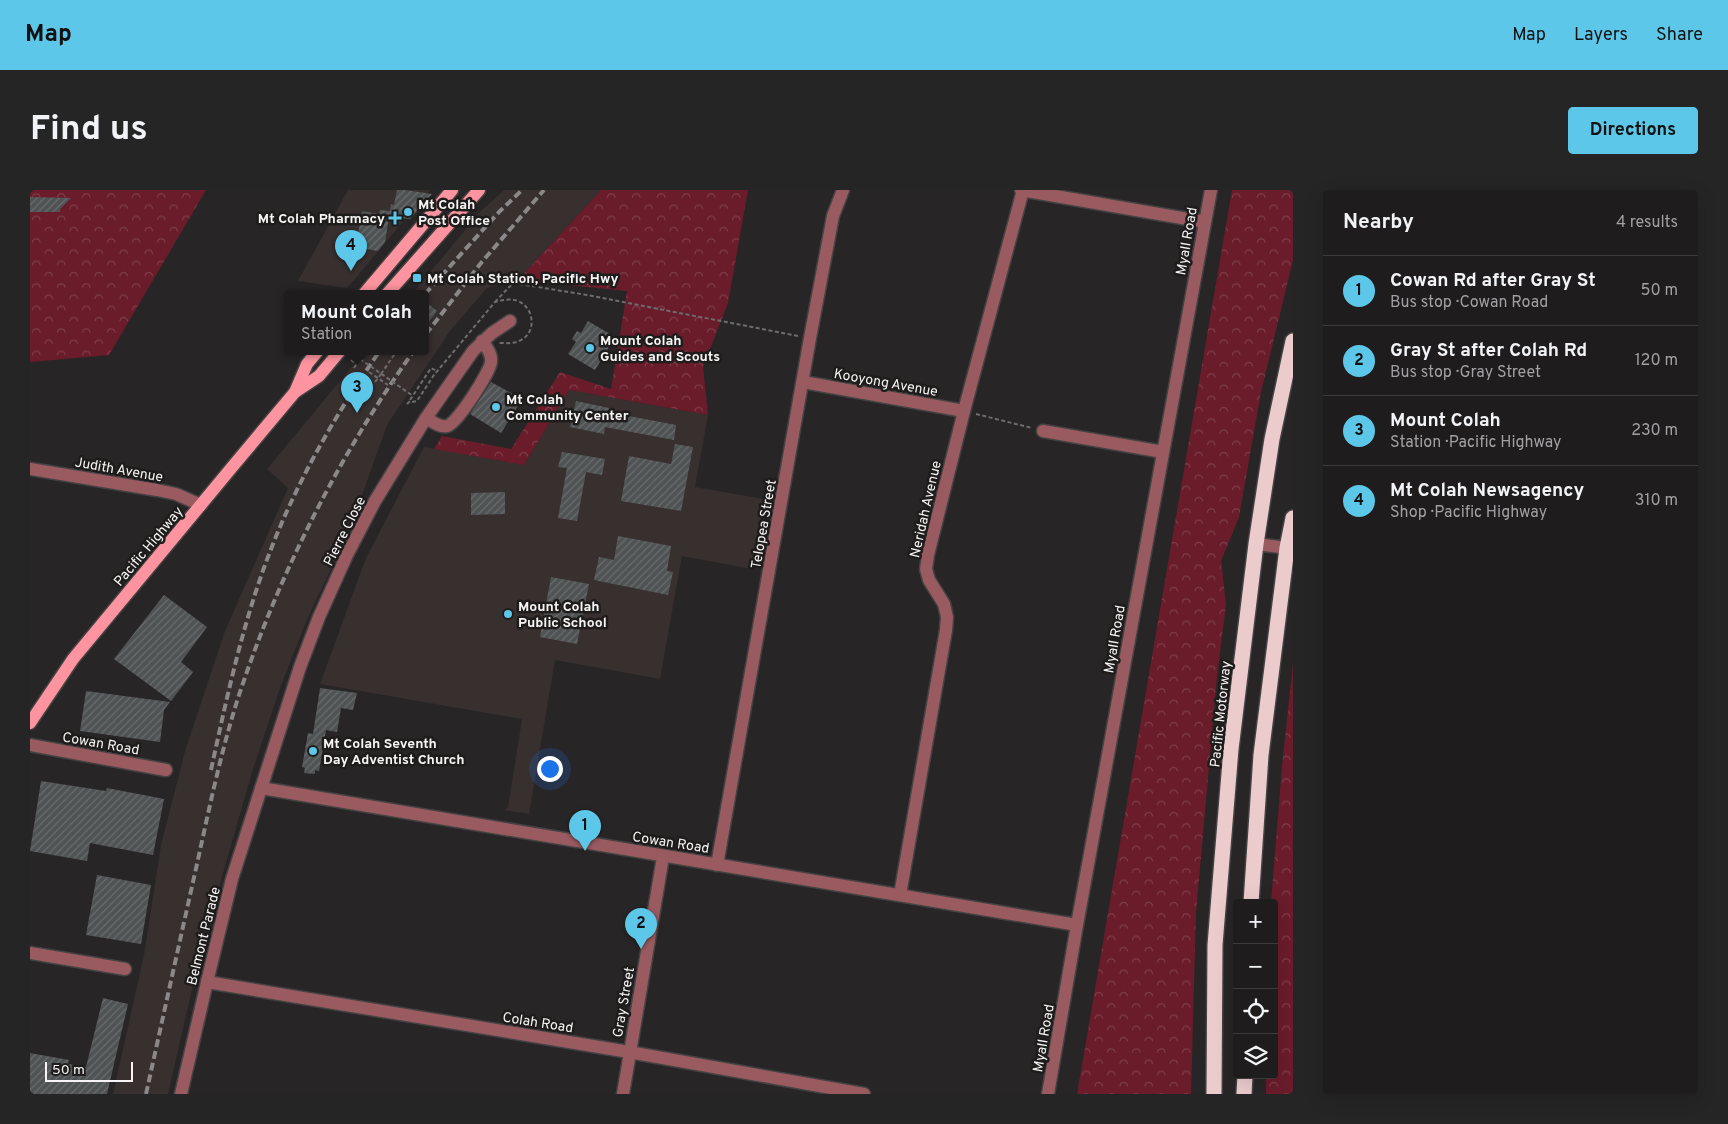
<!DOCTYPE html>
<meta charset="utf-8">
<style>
:root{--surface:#1e1c1c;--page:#262525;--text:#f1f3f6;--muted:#a1a1a3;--line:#3c3a3b;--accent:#5cc7e8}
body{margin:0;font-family:Overpass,sans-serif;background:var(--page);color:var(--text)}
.controls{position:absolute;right:15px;bottom:15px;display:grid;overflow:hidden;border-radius:5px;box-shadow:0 5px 20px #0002}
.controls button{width:45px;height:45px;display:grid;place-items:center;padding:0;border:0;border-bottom:1px solid var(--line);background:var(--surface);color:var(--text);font:25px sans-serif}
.scale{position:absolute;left:15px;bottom:12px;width:88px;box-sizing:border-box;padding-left:5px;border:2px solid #f6f4f4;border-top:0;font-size:14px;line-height:18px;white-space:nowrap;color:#f6f4f4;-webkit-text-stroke:4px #1f1c1c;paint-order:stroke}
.you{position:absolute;left:519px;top:578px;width:18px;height:18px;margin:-12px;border:4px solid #fff;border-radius:50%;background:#1a73e8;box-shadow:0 0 0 8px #1a73e833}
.badge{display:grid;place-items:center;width:32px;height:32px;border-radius:50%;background:var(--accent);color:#111;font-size:16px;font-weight:700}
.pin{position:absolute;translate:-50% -41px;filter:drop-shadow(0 1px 2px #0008)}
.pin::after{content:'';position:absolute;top:26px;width:18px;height:15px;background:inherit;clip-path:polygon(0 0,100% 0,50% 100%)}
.popup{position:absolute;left:254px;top:100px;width:145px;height:65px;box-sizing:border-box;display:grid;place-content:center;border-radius:5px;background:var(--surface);filter:drop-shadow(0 1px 4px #0005);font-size:16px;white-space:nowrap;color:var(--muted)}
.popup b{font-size:19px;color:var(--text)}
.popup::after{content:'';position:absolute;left:50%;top:100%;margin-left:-10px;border:10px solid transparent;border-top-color:var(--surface)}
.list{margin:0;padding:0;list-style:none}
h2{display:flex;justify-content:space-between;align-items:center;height:65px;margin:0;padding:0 20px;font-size:21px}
h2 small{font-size:16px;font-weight:400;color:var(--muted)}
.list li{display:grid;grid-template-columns:32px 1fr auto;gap:15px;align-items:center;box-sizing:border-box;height:70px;padding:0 20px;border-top:1px solid var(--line)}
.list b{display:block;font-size:19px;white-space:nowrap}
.list p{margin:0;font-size:16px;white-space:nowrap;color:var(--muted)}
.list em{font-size:16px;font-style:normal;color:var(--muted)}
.icon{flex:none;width:28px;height:28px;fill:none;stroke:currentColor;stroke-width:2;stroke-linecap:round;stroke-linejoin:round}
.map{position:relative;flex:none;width:1263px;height:904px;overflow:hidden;border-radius:5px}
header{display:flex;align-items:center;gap:30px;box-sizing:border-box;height:70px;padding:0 25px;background:var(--accent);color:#111}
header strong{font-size:24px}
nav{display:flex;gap:28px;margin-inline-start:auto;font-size:18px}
.intro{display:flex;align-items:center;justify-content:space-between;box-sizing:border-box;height:120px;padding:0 30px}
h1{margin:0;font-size:35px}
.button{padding:12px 22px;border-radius:5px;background:var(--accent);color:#111;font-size:18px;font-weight:700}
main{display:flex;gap:30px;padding:0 30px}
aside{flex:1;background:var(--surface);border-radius:5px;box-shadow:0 5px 20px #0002}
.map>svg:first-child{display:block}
.built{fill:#382f2f}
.forest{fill:url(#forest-crowns)}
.building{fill:url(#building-hatch)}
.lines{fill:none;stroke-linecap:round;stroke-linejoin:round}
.minor-casing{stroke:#454243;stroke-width:15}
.major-casing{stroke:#454243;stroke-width:15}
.highway-casing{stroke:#454243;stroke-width:18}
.path{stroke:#6f6c6d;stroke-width:2;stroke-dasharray:4 2.5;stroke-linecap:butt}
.minor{stroke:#995a60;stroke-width:12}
.major{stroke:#fe949f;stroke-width:12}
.highway{stroke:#eccbcd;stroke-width:15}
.rail{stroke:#8a8888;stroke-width:4;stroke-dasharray:8 4;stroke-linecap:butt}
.path-bridge{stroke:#6f6c6d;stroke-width:2;stroke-dasharray:4 2.5;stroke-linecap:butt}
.poi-dot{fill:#5cc7e8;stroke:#1f1c1c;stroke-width:2}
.labels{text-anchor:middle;stroke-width:5;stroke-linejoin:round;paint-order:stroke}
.poi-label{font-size:14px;font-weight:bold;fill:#f6f4f4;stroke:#1f1c1c;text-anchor:start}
.street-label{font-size:14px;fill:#f6f4f4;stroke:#1f1c1c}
</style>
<header>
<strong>Map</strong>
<nav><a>Map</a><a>Layers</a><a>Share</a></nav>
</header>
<div class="intro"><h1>Find us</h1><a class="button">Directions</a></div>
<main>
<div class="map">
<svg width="1263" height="904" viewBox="0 0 1263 904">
<defs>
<pattern id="forest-crowns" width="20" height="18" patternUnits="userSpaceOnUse" patternTransform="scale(1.25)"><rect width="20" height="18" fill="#6a1c2b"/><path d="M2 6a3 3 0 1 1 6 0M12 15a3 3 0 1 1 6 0" fill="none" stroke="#803e4a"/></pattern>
<pattern id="building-hatch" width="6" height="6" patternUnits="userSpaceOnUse" patternTransform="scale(1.25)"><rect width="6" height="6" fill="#505354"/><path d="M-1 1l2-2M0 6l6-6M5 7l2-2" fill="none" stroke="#6a6c6d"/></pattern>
</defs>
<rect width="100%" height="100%" fill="#282526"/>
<g class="built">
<path d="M 318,0 L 400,0 L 317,98 L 268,91 Z"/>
<path d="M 474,0 L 571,0 L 488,90 L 457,98 L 420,141 L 357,235 L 321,336 L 276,432 L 250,498 L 223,579 L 171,760 L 138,904 L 83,904 L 114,765 L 131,655 L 155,561 L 195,441 L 258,298 L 237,279 L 334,162 L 396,162 L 396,104 L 382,104 L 451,21 Z"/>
<path d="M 539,200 L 678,225 L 665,297 L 734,309 L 722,379 L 652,366 L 630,489 L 525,470 L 499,624 L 474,620 L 478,617 L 492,529 L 290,494 L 336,368 L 394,257 L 494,275 Z"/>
</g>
<g class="forest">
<path d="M 0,0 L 176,0 L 79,165 L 0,172 Z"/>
<path d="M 571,0 L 718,0 L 698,113 L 673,177 L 678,225 L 539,200 L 494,275 L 404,259 L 412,246 L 481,259 L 530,182 L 581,199 L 597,101 L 488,90 Z"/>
<path d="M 1202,0 L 1263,0 L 1263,70 L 1231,202 L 1209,327 L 1191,371 L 1196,415 L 1187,486 L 1166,723 L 1161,904 L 1047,904 Z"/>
<path d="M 1263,473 L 1263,904 L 1236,904 L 1236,885 L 1244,885 L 1244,713 L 1241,713 L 1252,576 Z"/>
</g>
<g class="building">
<path d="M 367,0 L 375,0 L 402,4 L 380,29 L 359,26 L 361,14 L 364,15 Z"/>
<path d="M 0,7 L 41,8 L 30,19 L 30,22 L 0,22 Z"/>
<path d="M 350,20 L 360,21 L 355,52 L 348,61 L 326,57 L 332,21 L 349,24 Z"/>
<path d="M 396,112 L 407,121 L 396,136 Z"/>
<path d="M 558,131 L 585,147 L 565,180 L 538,164 L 546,152 L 542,149 L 547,141 L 551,143 Z"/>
<path d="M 461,192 L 492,209 L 471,243 L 440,224 Z"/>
<path d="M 546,211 L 579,218 L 578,222 L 646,235 L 644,250 L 575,237 L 574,244 L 540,237 Z"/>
<path d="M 645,254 L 663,257 L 651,321 L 591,311 L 599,266 L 641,274 Z"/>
<path d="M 532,262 L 575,269 L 572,285 L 556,282 L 547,331 L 528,328 L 537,278 L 528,277 Z"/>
<path d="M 475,302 L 475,324 L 441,325 L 441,303 Z"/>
<path d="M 588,346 L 641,356 L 637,381 L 643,382 L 638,405 L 564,390 L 569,367 L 584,370 Z"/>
<path d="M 521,387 L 559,394 L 547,454 L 510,447 Z"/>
<path d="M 134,405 L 177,437 L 151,472 L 163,482 L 141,511 L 84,469 Z"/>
<path d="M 290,498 L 327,503 L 323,520 L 311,518 L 307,542 L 296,540 L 289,581 L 285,580 L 285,584 L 274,583 L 275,578 L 272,577 L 278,543 L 283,544 Z"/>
<path d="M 56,501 L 140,512 L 134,520 L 130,552 L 50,541 Z"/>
<path d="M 11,591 L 76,601 L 77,598 L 134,609 L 123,665 L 60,653 L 57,671 L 0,661 Z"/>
<path d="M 67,685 L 121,695 L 111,754 L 56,745 Z"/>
<path d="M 73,808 L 98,814 L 77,904 L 0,904 L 0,863 L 39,870 L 38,874 L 56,877 Z"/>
</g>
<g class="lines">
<g class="minor-casing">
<g id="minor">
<path d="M 991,0 L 1175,32"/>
<path d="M 773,192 L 934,221"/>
<path d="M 396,228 C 402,231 410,238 417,236 C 427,234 460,182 461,172 C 462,164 457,158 452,151"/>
<path d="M 1013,241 L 1133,262"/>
<path d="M 0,279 L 127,300 L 146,304 L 171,315"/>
<path d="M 1226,354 L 1257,358"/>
<path d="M 0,555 L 136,580"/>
<path d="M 231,598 L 1047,735"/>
<path d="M 687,675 L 780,148 L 803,26 L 813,0"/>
<path d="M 870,705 L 916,440 L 917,427 L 914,414 L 899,390 L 896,379 L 898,365 L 934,221 L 993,0"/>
<path d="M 0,763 L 95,779"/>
<path d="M 177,792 L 599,862 L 834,904"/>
<path d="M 151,904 L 177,792 L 202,689 L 270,477 L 289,427 L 317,365 L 345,311 L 396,228 L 443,161 L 462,143 L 480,131"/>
<path d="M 593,904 L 633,667"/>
<path d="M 1018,904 L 1047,735 L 1181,0"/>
</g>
</g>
<g class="major-casing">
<g id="major">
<path d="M 334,104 L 422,0"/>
<path d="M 357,104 L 449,0"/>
<path d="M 265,202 L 277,174 L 287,162"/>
<path d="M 0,533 L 43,469 L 203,276 L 265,202 L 289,186 L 309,162"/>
</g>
</g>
<g class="highway-casing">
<g id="highway">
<path d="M 1221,713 L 1231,565 L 1257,358 L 1263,328"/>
<path d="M 1184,904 L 1185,755 L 1201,559 L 1226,354 L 1242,249 L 1263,151"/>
<path d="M 1214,904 L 1215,885"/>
</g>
</g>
<g class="path">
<path d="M 465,112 L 483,93 L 557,105 L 768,146"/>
<path d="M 321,170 L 326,174"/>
<path d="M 324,178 L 335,162"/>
<path d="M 339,182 L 358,195"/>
<path d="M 351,184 L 366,162"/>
<path d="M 380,210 L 401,178 L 407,181"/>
<path d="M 377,214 L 380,211 L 382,212 L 387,211 L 404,185 L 465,112 C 473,110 481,108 488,111 C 505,118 507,144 489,151 C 483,154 476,153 469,153"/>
<path d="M 946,224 L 1002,238"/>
</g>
<use href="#minor" class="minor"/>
<use href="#major" class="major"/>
<use href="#highway" class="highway"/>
<g class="rail">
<path d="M 395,104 L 469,22 L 492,0"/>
<path d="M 396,144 L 451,73 L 514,0"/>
<path d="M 181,580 C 196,511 211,441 235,375 C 263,298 303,228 349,162"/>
<path d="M 116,904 C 133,827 150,750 167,674 C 180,615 192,556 211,499 C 251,380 310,264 383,162"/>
</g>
<g class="path-bridge">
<path d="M 330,169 L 383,206"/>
<path d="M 345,192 L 351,184"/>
</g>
</g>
<g class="poi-dot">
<circle cx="378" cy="22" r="5"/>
<path d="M362.5 20.5h5v5h5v5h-5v5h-5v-5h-5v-5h5z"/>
<rect x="382" y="83" width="10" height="10" rx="2.5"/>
<circle cx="560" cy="158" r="5"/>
<circle cx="466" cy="217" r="5"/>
<circle cx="478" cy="424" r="5"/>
<circle cx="283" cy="561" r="5"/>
</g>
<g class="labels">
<g class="poi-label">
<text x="388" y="19">Mt Colah<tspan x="388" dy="16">Post Office</tspan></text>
<text x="355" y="33" text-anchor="end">Mt Colah Pharmacy</text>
<text x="397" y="93">Mt Colah Station, Pacific Hwy</text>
<text x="570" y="155">Mount Colah<tspan x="570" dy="16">Guides and Scouts</tspan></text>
<text x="476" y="214">Mt Colah<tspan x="476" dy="16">Community Center</tspan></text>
<text x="488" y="421">Mount Colah<tspan x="488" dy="16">Public School</tspan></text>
<text x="293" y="558">Mt Colah Seventh<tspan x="293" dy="16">Day Adventist Church</tspan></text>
</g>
<g class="street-label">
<text transform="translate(1156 51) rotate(-80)" y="5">Myall Road</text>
<text transform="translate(856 192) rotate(10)" y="5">Kooyong Avenue</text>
<text transform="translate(89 279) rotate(10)" y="5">Judith Avenue</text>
<text transform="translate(895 319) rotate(-77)" y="5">Neridah Avenue</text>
<text transform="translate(733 334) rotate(-80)" y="5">Telopea Street</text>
<text transform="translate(314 341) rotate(-63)" y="5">Pierre Close</text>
<text transform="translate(118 356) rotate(-50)" y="5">Pacific Highway</text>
<text transform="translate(1084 449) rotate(-80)" y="5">Myall Road</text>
<text transform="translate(1190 524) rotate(-84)" y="5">Pacific Motorway</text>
<text transform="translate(71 553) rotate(10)" y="5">Cowan Road</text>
<text transform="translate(641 652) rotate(9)" y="5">Cowan Road</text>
<text transform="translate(173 746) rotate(-76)" y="5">Belmont Parade</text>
<text transform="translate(593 812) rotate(-80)" y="5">Gray Street</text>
<text transform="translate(508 832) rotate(9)" y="5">Colah Road</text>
<text transform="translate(1013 848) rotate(-80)" y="5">Myall Road</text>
</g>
</g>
</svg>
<div class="controls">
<button>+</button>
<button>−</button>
<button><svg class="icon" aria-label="locate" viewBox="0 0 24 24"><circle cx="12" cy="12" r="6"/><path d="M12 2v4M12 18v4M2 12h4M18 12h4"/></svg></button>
<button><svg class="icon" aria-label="layers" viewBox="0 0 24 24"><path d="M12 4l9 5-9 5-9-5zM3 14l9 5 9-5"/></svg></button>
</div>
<div class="scale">50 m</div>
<div class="you"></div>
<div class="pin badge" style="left:555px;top:661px">1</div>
<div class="pin badge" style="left:611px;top:759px">2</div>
<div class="pin badge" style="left:327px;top:223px">3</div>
<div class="popup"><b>Mount Colah</b>Station</div>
<div class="pin badge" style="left:321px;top:81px">4</div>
</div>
<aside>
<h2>Nearby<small>4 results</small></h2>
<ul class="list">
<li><span class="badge">1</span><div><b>Cowan Rd after Gray St</b><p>Bus stop · Cowan Road</p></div><em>50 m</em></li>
<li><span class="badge">2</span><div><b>Gray St after Colah Rd</b><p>Bus stop · Gray Street</p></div><em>120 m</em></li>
<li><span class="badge">3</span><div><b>Mount Colah</b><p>Station · Pacific Highway</p></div><em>230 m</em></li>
<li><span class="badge">4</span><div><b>Mt Colah Newsagency</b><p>Shop · Pacific Highway</p></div><em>310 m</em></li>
</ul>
</aside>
</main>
